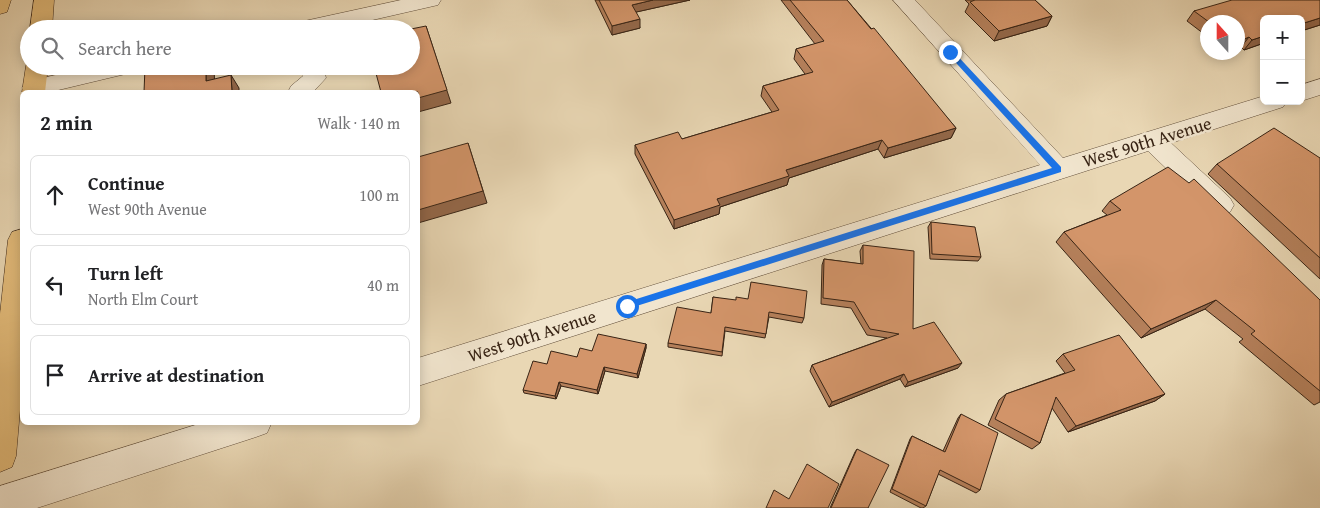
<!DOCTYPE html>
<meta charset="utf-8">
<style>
:root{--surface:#fff;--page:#f6f6f6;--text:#202124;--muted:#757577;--line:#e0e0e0}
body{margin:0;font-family:"Gentium Book Plus",serif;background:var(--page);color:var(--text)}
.controls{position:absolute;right:15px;top:15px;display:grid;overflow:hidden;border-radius:8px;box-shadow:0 2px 12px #0003}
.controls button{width:45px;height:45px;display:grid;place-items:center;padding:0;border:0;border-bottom:1px solid var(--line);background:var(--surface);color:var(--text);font:25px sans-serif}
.compass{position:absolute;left:1200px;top:15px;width:45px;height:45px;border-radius:50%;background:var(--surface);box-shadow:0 2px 12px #0003;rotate:339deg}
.stop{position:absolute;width:15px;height:15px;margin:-11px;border:4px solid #1a73e8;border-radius:50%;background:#fff}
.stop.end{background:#1a73e8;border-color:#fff;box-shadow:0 1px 5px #0008}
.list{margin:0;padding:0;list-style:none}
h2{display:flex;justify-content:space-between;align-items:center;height:65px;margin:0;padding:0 20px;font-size:21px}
h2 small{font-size:16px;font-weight:400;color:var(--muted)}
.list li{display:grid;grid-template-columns:32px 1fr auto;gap:15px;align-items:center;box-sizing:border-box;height:80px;margin:0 10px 10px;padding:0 10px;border:1px solid var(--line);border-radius:8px}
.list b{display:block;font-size:19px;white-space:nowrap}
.list p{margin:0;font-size:16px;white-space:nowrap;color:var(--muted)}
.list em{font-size:16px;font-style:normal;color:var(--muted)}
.icon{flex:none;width:28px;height:28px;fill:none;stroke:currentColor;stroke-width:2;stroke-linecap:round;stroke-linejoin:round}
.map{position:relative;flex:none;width:1320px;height:508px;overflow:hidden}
.search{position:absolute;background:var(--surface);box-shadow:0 2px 12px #0003;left:20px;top:20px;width:400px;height:55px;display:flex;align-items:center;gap:12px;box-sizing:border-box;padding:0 18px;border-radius:28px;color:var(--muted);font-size:19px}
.panel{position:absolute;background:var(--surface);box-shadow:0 2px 12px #0003;left:20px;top:90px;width:400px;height:335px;border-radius:8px}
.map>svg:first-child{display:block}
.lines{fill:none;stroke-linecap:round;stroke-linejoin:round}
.minor-casing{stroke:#64513d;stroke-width:1}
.major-casing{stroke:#382415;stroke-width:1}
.minor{fill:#f1e5ce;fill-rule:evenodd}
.major{fill:#e4bc7a;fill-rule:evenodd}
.wall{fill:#b5805b;stroke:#382415}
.shaded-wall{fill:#94684a;stroke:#382415}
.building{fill:#d3956a;stroke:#382415}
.route{fill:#1a73e8}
.labels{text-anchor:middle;stroke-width:5;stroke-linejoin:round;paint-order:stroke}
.street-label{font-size:18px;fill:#382415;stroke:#f1e5ce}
</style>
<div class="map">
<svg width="1320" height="508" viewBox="0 0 1320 508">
<rect width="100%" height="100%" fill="#e9d7b4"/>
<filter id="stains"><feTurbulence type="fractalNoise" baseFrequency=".004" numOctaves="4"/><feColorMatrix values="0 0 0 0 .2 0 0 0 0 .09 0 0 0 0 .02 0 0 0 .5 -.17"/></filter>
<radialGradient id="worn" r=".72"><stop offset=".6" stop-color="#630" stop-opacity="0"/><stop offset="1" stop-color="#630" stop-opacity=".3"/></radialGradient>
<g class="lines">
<g class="minor-casing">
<g id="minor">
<path d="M 401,0 L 441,0 L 438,5 L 333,29 L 289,29 L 292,24 L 300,22 Z"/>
<path d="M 893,0 L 915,0 L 1063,158 L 1264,96 L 1264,101 L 1287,101 L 1283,107 L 1171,143 L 1230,198 L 1234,205 L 1230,212 L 1221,215 L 1212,212 L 1148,151 L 418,386 L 418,358 L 1040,165 Z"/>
<path d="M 94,66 L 141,66 L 138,71 L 50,92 L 25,92 L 22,88 L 26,82 Z"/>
<path d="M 301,66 L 323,66 L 326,78 L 313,92 L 288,92 L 291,86 L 303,76 Z"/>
<path d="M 1320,79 L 1320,95 L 1301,101 L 1301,85 Z"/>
<path d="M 205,422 L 272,422 L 267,433 L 256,437 L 37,508 L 0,508 L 0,486 Z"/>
</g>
</g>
<g class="major-casing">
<g id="major">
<path d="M 0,0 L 11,0 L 7,12 L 0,14 Z"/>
<path d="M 34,0 L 54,0 L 52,29 L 30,29 Z"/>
<path d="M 29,61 L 29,66 L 48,66 L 45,92 L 22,92 L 26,66 Z"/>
<path d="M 22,229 L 22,387 L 16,456 L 12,467 L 0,472 L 0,314 L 8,240 L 12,232 Z"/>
</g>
</g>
<use href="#minor" class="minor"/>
<use href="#major" class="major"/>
</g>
<g class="wall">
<path d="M 595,0 L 690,0 L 636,12 L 640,28 L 612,35 Z"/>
<path d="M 781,0 L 847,0 L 956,128 L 951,138 L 884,158 L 878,149 L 789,178 L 787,185 L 720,207 L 719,214 L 674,229 L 635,154 L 635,145 L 682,139 L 772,112 L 761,96 L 763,86 L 805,74 L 794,59 L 796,49 L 815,44 Z"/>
<path d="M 965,0 L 1035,0 L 1052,16 L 1047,26 L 994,41 L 965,12 L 969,4 Z"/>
<path d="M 1320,0 L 1320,25 L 1301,31 L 1264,19 L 1264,43 L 1244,50 L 1241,47 L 1238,49 L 1238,22 L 1208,22 L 1208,37 L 1187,21 L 1194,11 Z"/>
<path d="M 1320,158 L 1320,279 L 1208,174 L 1217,164 Z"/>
<path d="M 1110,201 L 1320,300 L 1320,402 L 1314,405 L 1239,342 L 1243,339 L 1205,309 L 1141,338 L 1056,242 L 1064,232 L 1107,215 L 1102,211 Z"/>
<path d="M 931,222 L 981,257 L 978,261 L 930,259 L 928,227 Z"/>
<path d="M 863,245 L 913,329 L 958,368 L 905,387 L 900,379 L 829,407 L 810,371 L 812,365 L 887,338 L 867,335 L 851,308 L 821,304 L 822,265 L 824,259 L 861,264 L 860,251 Z"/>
<path d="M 713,297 L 804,318 L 802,323 L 769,317 L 765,338 L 725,331 L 722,356 L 668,347 L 668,343 L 711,313 Z"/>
<path d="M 646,344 L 646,348 L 638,378 L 605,371 L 598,394 L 561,386 L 556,399 L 524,393 L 523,390 L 547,364 L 577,357 L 592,351 Z"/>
<path d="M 1063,354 L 1165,394 L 1155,401 L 1068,432 L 1052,408 L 1040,443 L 1032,449 L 988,425 L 999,400 L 1006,394 L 1065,373 L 1056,361 Z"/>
<path d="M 961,414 L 980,490 L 976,493 L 938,474 L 926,506 L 923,508 L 921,508 L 890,492 L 910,439 L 912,436 L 943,451 L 958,418 Z"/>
<path d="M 857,449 L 868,508 L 830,508 L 855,452 Z"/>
</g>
<g class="shaded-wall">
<path d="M 653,0 L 690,0 L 632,13 L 632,5 Z"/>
<path d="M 1052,16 L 1047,26 L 994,41 L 999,31 Z"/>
<path d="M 1320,18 L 1320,25 L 1301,31 L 1301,24 Z"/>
<path d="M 640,19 L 640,28 L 612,35 L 612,26 Z"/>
<path d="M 426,26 L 451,103 L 418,112 L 418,98 Z"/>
<path d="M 1264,36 L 1264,43 L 1244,50 L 1252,40 Z"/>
<path d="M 1249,37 L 1241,47 L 1238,49 L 1238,42 Z"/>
<path d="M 206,66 L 213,66 L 214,67 L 215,92 L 206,81 Z"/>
<path d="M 231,75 L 239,88 L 239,92 L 232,92 Z"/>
<path d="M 956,128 L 951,138 L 884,158 L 888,148 Z"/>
<path d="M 882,140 L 878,149 L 789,178 L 787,185 L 720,207 L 719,214 L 674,229 L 674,220 L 717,199 L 786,170 Z"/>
<path d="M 468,143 L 487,203 L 418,223 L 418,210 Z"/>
<path d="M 1216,300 L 1205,309 L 1141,338 L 1151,329 Z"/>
<path d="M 646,344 L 646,348 L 638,378 L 637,374 Z"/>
<path d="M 962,363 L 958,368 L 905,387 L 908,382 Z"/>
<path d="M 604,367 L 605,371 L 598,394 L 597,390 Z"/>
<path d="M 904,374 L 900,379 L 829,407 L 832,402 Z"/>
<path d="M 559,382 L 561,386 L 556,399 L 555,396 Z"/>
<path d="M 1165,394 L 1155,401 L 1068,432 L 1076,426 Z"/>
</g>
<g class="building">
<path d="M 599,0 L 653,0 L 632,5 L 640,19 L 612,26 Z"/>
<path d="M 790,0 L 847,0 L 871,29 L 874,28 L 956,128 L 888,148 L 882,140 L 786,170 L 789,176 L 717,199 L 720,205 L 674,220 L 635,145 L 678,132 L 682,139 L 779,110 L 763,86 L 813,72 L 796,49 L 824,41 Z"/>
<path d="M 975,0 L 1035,0 L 1052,16 L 999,31 L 970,2 Z"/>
<path d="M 1232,0 L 1320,0 L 1320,18 L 1301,24 L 1301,19 L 1264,19 L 1264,36 L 1252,40 L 1249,37 L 1238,42 L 1238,22 L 1209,22 L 1194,11 Z"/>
<path d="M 426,26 L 447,90 L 418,98 L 418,92 L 381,92 L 374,66 L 411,66 L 411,29 Z"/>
<path d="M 149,66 L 206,66 L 206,81 L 231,75 L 232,92 L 144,92 L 145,67 Z"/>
<path d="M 1274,128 L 1320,158 L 1320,258 L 1217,164 Z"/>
<path d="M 468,143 L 483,191 L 418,210 L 418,157 Z"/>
<path d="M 1168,167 L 1189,183 L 1194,179 L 1320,300 L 1320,391 L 1251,334 L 1255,331 L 1216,300 L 1151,329 L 1064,232 L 1121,210 L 1110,201 Z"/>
<path d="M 931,222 L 975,227 L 981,257 L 932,254 Z"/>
<path d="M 863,245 L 914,251 L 913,329 L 934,322 L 962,363 L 908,382 L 904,374 L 832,402 L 812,365 L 899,334 L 870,329 L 854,302 L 823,298 L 824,259 L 863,264 Z"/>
<path d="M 751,282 L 807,291 L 804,318 L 769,312 L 766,334 L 725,327 L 722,352 L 668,343 L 677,307 L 711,313 L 713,297 L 736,300 L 736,297 L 748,299 Z"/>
<path d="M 598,334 L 646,344 L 637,374 L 604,367 L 597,390 L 559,382 L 555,396 L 523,390 L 533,361 L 547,364 L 551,351 L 577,357 L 580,348 L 592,351 Z"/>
<path d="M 1119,335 L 1165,394 L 1076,426 L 1056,397 L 1040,443 L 995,419 L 1006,394 L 1075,370 L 1063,354 Z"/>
<path d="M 961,414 L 998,433 L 980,490 L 940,470 L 926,506 L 892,489 L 912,436 L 945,452 Z"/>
<path d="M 857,449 L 889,465 L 868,508 L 831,508 Z"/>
<path d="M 807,464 L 839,484 L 828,508 L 766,508 L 774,490 L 789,499 Z"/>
</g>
<path class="route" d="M 947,50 L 952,50 L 1061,167 L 1061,172 L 627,309 L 624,308 L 622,306 L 627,302 L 1052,168 L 947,53 Z"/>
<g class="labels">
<g class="street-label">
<text transform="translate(1147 142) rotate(-17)" y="6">West 90th Avenue</text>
<text transform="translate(532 336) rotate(-18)" y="6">West 90th Avenue</text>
</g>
</g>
<rect width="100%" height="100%" filter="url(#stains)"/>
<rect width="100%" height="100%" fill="url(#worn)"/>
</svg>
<div class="controls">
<button>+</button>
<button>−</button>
</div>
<svg class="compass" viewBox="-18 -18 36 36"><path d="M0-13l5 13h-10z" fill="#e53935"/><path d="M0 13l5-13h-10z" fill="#757577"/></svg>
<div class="stop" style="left:627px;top:306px"></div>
<div class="stop end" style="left:950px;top:52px"></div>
<div class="search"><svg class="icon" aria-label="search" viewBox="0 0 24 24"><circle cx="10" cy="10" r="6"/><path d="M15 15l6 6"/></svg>Search here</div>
<section class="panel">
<h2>2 min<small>Walk · 140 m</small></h2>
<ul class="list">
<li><svg class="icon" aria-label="ahead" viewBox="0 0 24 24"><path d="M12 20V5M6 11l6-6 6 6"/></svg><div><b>Continue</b><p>West 90th Avenue</p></div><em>100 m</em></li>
<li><svg class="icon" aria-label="left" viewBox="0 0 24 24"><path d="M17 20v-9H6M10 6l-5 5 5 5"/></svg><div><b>Turn left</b><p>North Elm Court</p></div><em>40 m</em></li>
<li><svg class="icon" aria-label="arrive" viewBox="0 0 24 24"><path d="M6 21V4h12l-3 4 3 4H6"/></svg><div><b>Arrive at destination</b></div></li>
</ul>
</section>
</div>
